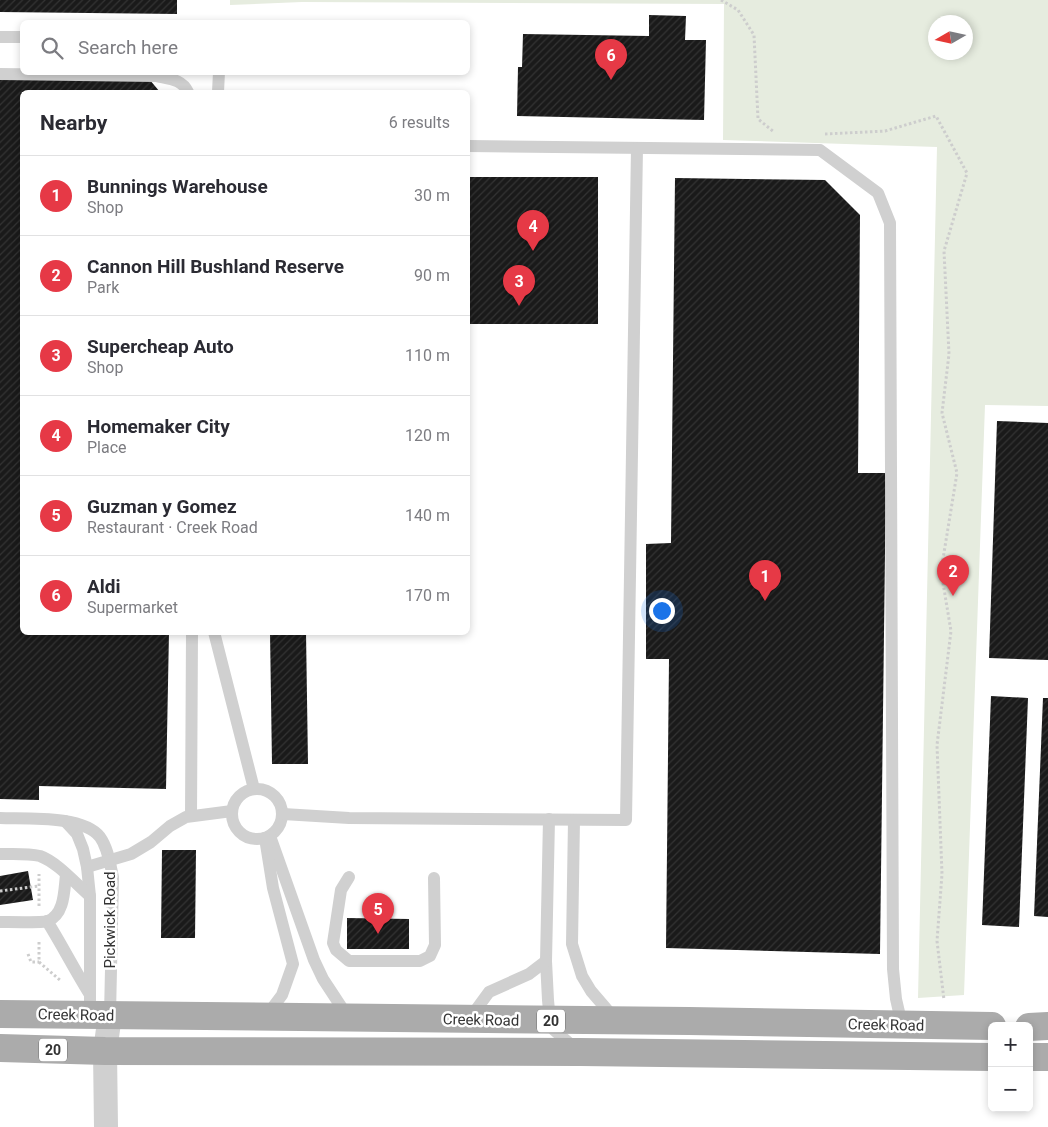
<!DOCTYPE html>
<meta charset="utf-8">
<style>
:root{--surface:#fff;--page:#f7f7f7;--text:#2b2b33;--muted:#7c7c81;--line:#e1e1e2;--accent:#e63946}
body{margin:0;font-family:Roboto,sans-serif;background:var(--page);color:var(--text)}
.controls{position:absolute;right:15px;bottom:15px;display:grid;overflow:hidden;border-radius:8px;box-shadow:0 2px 8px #0003}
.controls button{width:45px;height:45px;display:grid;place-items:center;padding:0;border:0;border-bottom:1px solid var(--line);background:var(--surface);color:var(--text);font:25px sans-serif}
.compass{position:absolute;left:928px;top:15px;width:45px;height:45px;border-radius:50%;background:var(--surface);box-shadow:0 2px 8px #0003;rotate:261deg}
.you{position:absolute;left:661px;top:610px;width:18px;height:18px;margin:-12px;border:4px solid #fff;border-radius:50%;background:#1a73e8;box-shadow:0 0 0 8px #1a73e833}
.badge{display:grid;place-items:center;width:32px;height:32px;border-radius:50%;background:var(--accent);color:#fff;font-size:16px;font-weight:700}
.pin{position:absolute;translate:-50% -41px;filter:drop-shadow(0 1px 2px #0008)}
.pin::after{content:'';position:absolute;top:26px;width:18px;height:15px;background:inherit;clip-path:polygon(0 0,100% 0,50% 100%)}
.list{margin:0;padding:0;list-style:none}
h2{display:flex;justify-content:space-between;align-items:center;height:65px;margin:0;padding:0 20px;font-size:21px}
h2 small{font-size:16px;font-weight:400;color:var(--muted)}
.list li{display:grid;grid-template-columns:32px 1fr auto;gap:15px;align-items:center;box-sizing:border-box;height:80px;padding:0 20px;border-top:1px solid var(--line)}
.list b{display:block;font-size:19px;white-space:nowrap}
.list p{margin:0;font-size:16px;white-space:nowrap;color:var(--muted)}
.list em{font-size:16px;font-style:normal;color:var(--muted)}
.icon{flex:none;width:28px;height:28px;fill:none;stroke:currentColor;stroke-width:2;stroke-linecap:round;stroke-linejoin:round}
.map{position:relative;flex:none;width:1048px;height:1127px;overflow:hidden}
.search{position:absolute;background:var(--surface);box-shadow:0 2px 8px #0003;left:20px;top:20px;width:450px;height:55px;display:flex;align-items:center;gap:12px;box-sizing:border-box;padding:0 18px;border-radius:8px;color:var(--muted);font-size:19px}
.panel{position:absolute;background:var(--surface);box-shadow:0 2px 8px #0003;left:20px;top:90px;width:450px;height:545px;border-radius:8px}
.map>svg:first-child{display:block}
.park{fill:#e6ecdf;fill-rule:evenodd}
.building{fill:url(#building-hatch)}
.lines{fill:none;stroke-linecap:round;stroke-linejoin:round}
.path{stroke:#cdcdcd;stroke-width:3;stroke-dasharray:2.5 2.5;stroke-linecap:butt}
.service{stroke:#d0d0d0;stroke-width:12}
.minor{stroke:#d0d0d0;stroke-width:24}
.primary{stroke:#ababab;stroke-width:28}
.labels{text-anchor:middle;stroke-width:5;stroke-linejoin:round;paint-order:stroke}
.shield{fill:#fff;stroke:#707070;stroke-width:1}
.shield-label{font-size:14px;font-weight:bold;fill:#333}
.street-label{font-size:15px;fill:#333;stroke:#fff}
</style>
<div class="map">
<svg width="1048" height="1127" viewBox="0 0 1048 1127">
<defs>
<pattern id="building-hatch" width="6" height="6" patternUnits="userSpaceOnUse" patternTransform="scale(1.25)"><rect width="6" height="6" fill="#1a1a1a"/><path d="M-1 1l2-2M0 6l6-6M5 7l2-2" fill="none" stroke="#333"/></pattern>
</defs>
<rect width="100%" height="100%" fill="#fff"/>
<path class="park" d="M 230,0 L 1048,0 L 1048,406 L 985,405 L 964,995 L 918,998 L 937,147 L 723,140 L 724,4 L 302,2 L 230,5 ZM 936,22 L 966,22 L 966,52 L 936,52 Z"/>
<g class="building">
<path d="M 0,0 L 177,0 L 177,14 L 0,12 Z"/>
<path d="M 649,15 L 686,16 L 685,40 L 706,40 L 704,120 L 517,116 L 518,67 L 522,67 L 523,34 L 649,36 Z"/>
<path d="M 0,76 L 149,79 L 160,92 L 22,92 L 22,632 L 169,632 L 166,789 L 39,786 L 39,800 L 0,799 Z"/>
<rect x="468" y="177" width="130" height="147"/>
<path d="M 675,178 L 825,180 L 860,215 L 858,473 L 886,473 L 880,954 L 666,948 L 669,659 L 646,659 L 646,544 L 671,543 Z"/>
<path d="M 997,421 L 1048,423 L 1048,660 L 989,658 Z"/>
<path d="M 270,632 L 306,632 L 308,764 L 272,764 Z"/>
<path d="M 991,696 L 1028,698 L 1019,927 L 982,925 Z"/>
<path d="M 1043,698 L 1048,698 L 1048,917 L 1034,916 Z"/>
<path d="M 162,850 L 196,850 L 195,938 L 161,938 Z"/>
<path d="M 28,871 L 33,900 L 0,905 L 0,876 Z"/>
<path d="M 347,918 L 409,919 L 409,949 L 347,949 Z"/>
</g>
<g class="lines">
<g class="path">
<path d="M 721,0 L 738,10 L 754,35 L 758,119 L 774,132"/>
<path d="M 825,134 L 885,131 L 936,116 L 967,173 L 944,251 L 949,354 L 942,413 L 957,473 L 941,571 L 951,631 L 937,745 L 942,874 L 937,941 L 944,1000"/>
<path d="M 0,891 L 39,886"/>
<path d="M 39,906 L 39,874"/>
<path d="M 39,942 L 39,962 L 61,981"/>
<path d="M 28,954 L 31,962 L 39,962"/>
</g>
<g class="service">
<path d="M 0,37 L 22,37"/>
<path d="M 0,74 L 156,76 C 169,79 182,79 188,92"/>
<path d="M 218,92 L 219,72"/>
<path d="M 468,146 L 820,150 L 878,193 L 890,223 L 893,969 L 896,999 L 902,1025"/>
<path d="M 214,632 L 254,789"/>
<circle cx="257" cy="814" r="25"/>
<path d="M 283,814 L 349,818 L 626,820 L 637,148"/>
<path d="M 191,816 L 192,632"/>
<path d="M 0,818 C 26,819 83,815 100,837 C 108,848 110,864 113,877 L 110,1015"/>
<path d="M 549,819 L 546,961 L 548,1000 L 550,1021 L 554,1030 L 576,1049"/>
<path d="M 574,820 L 572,944 L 582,976 L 591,991 L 615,1019"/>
<path d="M 65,821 L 77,834 L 83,849 L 87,867 L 90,896 L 90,1014"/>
<path d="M 270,836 L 314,960 L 323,979 L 348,1017"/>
<path d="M 265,838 L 273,888 L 293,964 L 282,995 L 267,1015"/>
<path d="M 0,854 C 13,854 27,853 40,856 C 57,862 76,884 90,896"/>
<path d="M 87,867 L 131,854 L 151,842 L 170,826 L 186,817 L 232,811"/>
<path d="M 349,877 L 341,890 L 333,943 L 336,950 L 349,961 L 420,961 L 430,956 L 435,945 L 434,878"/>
<path d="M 47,921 C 62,945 74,969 89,993"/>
<path d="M 0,922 C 9,922 42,923 48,921 C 65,914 64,890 66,875"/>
<path d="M 470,1018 L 489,992 L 529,974 L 546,961"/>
</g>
<path class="minor" d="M 106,1127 L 105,1051 L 110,1015"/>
<g class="primary">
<path d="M 0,1014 L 689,1021 L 992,1026"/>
<path d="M 1029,1027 L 1048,1026"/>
<path d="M 0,1048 L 105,1051 L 580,1052 L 992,1057"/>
<path d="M 1029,1057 L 1048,1057"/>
</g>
</g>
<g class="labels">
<g class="shield">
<rect x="537" y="1009.5" width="28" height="23" rx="4"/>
<rect x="39" y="1038.5" width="28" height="23" rx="4"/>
</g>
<g class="shield-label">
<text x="551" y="1026">20</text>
<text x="53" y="1055">20</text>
</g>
<g class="street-label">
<text transform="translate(110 920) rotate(-90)" y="5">Pickwick Road</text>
<text transform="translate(76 1015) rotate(1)" y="5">Creek Road</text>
<text transform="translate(481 1020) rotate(1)" y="5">Creek Road</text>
<text transform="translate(886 1025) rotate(1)" y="5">Creek Road</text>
</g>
</g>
</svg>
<div class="controls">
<button>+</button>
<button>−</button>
</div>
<svg class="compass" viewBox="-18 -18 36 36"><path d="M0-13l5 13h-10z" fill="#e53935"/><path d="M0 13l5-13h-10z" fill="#7c7c81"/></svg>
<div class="you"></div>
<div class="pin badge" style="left:765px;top:601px">1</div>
<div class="pin badge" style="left:953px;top:596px">2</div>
<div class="pin badge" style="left:519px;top:306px">3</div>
<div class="pin badge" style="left:533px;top:251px">4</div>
<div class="pin badge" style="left:378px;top:934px">5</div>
<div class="pin badge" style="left:611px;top:80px">6</div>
<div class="search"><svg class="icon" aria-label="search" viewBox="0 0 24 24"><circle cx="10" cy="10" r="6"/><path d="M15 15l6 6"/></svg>Search here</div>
<section class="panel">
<h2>Nearby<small>6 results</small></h2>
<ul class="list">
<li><span class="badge">1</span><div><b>Bunnings Warehouse</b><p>Shop</p></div><em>30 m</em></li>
<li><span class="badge">2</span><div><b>Cannon Hill Bushland Reserve</b><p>Park</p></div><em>90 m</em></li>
<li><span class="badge">3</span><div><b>Supercheap Auto</b><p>Shop</p></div><em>110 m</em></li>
<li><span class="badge">4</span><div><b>Homemaker City</b><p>Place</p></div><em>120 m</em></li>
<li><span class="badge">5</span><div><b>Guzman y Gomez</b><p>Restaurant · Creek Road</p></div><em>140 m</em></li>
<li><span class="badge">6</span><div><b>Aldi</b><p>Supermarket</p></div><em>170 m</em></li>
</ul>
</section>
</div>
